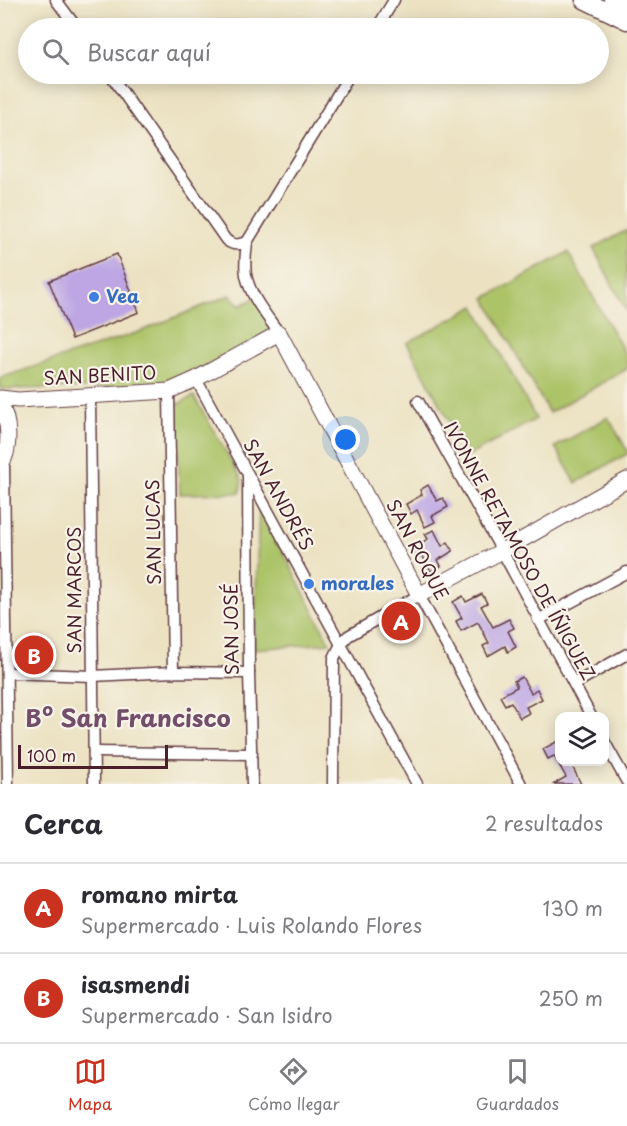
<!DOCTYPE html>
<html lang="es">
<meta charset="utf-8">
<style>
:root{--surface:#fff;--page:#f7f7f7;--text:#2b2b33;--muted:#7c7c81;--line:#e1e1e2;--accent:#c8321e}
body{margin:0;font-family:"Playpen Sans",sans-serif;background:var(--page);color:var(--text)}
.controls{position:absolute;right:18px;bottom:18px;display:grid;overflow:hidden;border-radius:12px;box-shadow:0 3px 15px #0003}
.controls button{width:54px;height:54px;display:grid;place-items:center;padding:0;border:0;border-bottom:2px solid var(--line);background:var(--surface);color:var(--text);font:30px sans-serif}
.scale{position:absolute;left:18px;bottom:15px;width:150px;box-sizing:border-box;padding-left:6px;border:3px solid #4a1f2b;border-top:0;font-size:16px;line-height:21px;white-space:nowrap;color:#4a1f2b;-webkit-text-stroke:4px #f7f3e8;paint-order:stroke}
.you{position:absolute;left:346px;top:440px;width:21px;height:21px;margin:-15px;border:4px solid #fff;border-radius:50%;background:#1a73e8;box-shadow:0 0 0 9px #1a73e833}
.badge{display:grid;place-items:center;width:39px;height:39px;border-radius:50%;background:var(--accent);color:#fff;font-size:20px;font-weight:700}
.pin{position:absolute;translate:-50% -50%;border:3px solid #fff;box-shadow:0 2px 6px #0006}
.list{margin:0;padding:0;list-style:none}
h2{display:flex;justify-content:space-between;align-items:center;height:78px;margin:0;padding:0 24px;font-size:26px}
h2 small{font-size:20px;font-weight:400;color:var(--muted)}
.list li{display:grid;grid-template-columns:39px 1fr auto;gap:18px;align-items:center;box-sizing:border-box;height:90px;padding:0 24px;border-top:2px solid var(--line)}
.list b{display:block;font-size:22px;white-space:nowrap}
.list p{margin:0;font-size:20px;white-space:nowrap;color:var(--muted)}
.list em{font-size:20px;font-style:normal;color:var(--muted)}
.icon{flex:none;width:33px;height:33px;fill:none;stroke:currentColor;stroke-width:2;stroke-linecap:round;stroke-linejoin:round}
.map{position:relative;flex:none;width:627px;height:784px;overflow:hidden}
.search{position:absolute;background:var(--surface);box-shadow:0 3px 15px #0003;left:18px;right:18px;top:18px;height:66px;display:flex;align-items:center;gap:15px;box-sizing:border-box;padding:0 21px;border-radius:33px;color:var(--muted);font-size:22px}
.sheet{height:258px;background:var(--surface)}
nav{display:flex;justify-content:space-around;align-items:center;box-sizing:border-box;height:84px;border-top:2px solid var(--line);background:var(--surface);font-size:16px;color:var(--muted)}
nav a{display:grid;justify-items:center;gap:3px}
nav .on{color:var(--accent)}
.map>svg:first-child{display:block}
.green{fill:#acc368;stroke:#7b714a;stroke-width:1.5}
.building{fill:#bda6e3}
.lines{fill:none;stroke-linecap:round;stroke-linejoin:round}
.street-casing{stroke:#623c42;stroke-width:13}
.secondary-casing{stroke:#623c42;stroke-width:17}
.primary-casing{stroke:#623c42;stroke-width:19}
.street{stroke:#fff;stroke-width:10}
.secondary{stroke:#fff;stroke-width:15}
.primary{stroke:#fff;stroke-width:16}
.shop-dot{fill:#3f7fe0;stroke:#f7f3e8;stroke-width:2}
.labels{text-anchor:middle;stroke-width:4.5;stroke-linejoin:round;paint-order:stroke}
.shop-label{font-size:18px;font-weight:bold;fill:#366cbe;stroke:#f7f3e8;text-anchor:start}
.street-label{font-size:18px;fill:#4a1f2b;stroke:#f7f3e8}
.district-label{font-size:24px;font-weight:bold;fill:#724e6b;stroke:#f7f3e8}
</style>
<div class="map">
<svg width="627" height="784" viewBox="0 0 627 784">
<rect width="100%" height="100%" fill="#f7f3e8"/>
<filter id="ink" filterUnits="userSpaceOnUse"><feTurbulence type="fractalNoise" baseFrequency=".0167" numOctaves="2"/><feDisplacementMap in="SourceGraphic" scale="12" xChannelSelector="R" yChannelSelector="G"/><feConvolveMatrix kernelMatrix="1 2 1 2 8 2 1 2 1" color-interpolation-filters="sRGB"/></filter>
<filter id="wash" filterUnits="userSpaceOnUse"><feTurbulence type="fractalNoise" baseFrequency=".008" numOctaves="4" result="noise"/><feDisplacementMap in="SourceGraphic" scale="24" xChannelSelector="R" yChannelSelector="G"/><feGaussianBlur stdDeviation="1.35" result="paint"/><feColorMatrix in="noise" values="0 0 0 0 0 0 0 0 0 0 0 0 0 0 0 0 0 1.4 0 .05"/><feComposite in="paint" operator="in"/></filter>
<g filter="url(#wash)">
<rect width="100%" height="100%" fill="#ece2c2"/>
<g class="green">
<path d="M 627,230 L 627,312 L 593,248 Z"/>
<path d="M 568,252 L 627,357 L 627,369 L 549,413 L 485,298 Z"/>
<path d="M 230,295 L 240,306 L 256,297 L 279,333 L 159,387 L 0,389 L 0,378 L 139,332 Z"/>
<path d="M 475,306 L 536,419 L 468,456 L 407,343 Z"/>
<path d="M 194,396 L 242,480 L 240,493 L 180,494 L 176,405 Z"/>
<path d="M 608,417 L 627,450 L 627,454 L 576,483 L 555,447 Z"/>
<path d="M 259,506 L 330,643 L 254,649 Z"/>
</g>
<g id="blocks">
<g class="building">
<path d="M 117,254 L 139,312 L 72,339 L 49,281 Z"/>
<path d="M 428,485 L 437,501 L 443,498 L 448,507 L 432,516 L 435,522 L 425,527 L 417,510 L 411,514 L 406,504 L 422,495 L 420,490 Z"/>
<path d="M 434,530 L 442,546 L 448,542 L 453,551 L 438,560 L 441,566 L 431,571 L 422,555 L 416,558 L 411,549 L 428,539 L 425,534 Z"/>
<path d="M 482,594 L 487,603 L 481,606 L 493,627 L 509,619 L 514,628 L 508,631 L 516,647 L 508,652 L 505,646 L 488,656 L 483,646 L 489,643 L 478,622 L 461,631 L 456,621 L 462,618 L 453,602 L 463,596 L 466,602 Z"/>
<path d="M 522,677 L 531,693 L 537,689 L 542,699 L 526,707 L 529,713 L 520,718 L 511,702 L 505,705 L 500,696 L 517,687 L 514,681 Z"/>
<path d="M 560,740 L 560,762 L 570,762 L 581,784 L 554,784 L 566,777 L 554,756 L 548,759 L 543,749 Z"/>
</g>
</g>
</g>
<g filter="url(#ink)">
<use href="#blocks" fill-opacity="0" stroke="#623c42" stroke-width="1.5"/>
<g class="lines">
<g class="street-casing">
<g id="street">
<path d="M 56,0 L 77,28"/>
<path d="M 377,28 L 394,0"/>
<path d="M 110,74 L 226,240 C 234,246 238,245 247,242 C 246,253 244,264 246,275 C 250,296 267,316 279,333"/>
<path d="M 247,242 L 350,74"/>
<path d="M 196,379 L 417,784"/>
<path d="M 169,391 L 173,672"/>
<path d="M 90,396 L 94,784"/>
<path d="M 418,401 L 502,551 L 591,716"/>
<path d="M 4,461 L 8,784"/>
<path d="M 248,475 L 249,673 L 252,784"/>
<path d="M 538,620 L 627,572"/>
<path d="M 7,673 L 92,676 L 173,672 L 249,673"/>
<path d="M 574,684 L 627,654"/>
<path d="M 604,741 L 627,782"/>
<path d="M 94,752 L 252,754"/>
<path d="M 333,784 L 334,658 L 341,644 L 348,636 L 419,595 L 521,784"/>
</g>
</g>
<g class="secondary-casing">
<g id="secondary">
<path d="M 0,398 L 18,400 L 169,391 L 196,379 L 279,333 L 419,595 L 502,551 L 627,480"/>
<path d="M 0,405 C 10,418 11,453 0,465"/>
</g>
</g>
<g class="primary-casing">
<g id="primary">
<path d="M 584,0 L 627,21"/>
<path d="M 612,0 L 627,7"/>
</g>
</g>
<use href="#street" class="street"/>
<use href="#secondary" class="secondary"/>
<use href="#primary" class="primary"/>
</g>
</g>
<g class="shop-dot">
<circle cx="94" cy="297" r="6"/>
<circle cx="309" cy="584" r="6"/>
</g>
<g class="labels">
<g class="shop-label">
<text x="106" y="303">Vea</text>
<text x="321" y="590">morales</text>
</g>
<g class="street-label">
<text transform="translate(100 376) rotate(-3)" y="6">SAN BENITO</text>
<text transform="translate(278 495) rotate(61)" y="6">SAN ANDRÉS</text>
<text transform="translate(154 532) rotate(-91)" y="6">SAN LUCAS</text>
<text transform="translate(417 550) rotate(62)" y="6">SAN ROQUE</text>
<text transform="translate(519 551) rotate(61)" y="6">IVONNE RETAMOSO DE ÍÑIGUEZ</text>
<text transform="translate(75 590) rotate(-90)" y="6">SAN MARCOS</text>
<text transform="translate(232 629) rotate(-91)" y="6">SAN JOSÉ</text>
</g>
<g class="district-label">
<text x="128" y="727">Bº San Francisco</text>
</g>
</g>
</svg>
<div class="controls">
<button><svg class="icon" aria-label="layers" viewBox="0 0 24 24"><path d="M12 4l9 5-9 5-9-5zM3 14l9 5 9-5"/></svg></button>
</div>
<div class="scale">100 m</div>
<div class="you"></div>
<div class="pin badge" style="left:401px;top:621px">A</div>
<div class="pin badge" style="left:34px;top:655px">B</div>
<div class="search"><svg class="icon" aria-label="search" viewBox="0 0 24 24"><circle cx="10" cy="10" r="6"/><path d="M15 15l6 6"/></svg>Buscar aquí</div>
</div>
<section class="sheet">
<h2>Cerca<small>2 resultados</small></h2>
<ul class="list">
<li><span class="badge">A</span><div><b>romano mirta</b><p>Supermercado · Luis Rolando Flores</p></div><em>130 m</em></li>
<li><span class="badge">B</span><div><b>isasmendi</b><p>Supermercado · San Isidro</p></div><em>250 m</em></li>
</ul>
</section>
<nav>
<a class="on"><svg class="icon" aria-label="map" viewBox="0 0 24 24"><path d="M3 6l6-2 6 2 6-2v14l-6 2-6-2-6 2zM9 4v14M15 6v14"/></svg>Mapa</a>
<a><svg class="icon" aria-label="directions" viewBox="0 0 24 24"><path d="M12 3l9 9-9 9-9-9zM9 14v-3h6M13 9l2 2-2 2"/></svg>Cómo llegar</a>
<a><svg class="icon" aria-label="saved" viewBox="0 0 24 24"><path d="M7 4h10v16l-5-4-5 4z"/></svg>Guardados</a>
</nav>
